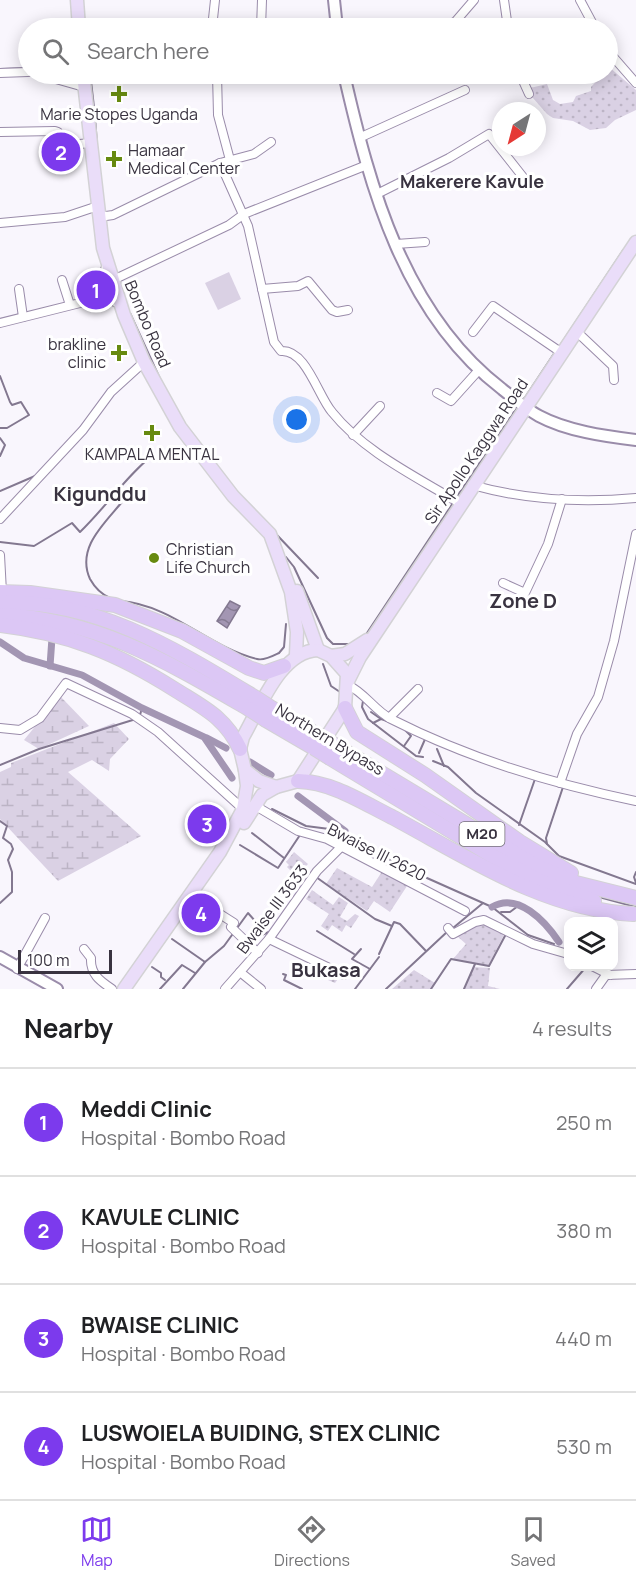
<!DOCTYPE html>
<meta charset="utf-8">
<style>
:root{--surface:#fff;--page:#f6f6f6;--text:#202124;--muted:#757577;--line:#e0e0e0;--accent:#7c3aed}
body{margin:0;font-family:Manrope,sans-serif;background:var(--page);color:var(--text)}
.controls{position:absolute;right:18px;bottom:18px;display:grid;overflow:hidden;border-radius:12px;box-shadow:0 3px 15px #0003}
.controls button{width:54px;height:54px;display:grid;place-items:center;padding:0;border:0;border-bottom:2px solid var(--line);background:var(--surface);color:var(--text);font:30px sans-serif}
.compass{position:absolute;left:492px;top:102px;width:54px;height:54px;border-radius:50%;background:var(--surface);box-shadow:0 3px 15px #0003;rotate:216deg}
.scale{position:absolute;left:18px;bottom:15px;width:94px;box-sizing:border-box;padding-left:6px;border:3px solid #393340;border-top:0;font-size:16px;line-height:21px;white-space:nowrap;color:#393340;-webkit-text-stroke:4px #fff;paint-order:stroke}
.you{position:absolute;left:297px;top:420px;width:21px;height:21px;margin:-15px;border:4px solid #fff;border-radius:50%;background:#1a73e8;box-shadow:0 0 0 9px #1a73e833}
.badge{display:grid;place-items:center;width:39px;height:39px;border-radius:50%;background:var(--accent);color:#fff;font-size:20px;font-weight:700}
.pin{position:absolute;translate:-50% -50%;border:3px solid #fff;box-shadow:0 2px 6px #0006}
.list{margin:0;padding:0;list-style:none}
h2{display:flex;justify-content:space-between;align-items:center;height:78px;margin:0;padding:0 24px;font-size:26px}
h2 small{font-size:20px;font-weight:400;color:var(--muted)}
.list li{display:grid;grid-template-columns:39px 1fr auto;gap:18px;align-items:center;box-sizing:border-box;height:108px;padding:0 24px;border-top:2px solid var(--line)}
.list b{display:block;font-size:22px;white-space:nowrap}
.list p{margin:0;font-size:20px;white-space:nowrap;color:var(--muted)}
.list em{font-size:20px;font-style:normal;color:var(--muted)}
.icon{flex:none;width:33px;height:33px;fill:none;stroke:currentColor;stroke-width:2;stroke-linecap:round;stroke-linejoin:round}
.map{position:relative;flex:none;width:636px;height:989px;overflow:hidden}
.search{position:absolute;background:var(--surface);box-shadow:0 3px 15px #0003;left:18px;right:18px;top:18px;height:66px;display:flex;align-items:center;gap:15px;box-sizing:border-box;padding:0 21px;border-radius:33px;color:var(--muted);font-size:22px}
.sheet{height:510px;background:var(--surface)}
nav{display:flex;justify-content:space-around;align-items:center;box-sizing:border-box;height:84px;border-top:2px solid var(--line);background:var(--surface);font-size:16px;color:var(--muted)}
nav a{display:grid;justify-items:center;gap:3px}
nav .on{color:var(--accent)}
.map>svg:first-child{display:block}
.grass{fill:url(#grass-dots)}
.wetland{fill:url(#wetland-marsh)}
.garden{fill:#dad1e4}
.water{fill:url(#water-waves);stroke:#837890;stroke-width:1.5}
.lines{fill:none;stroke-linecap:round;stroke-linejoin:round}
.stream{stroke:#837890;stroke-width:2}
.canal{stroke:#a396b3;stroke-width:7}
.street-casing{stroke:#9a8caa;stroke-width:10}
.secondary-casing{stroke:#9a8caa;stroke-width:14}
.primary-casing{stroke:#d3d2d5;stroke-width:15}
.highway-casing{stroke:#d3d2d5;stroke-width:16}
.street{stroke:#fff;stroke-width:8}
.secondary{stroke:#fff;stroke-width:10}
.primary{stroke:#eaddf9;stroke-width:12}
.highway{stroke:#dcc7f5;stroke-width:14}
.highway-bridge-casing{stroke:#d3d2d5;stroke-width:16;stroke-linecap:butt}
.highway-bridge{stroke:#dcc7f5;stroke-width:14}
.poi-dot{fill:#678a10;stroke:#fff;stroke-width:2}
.labels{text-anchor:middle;stroke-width:6;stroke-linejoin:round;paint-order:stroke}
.shield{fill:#fff;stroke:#747079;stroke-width:1.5}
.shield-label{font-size:15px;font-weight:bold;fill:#393340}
.poi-label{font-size:16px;fill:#393340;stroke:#fff}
.street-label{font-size:16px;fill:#393340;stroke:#fff}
.neighbourhood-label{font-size:18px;font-weight:bold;fill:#393340;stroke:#fff}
.quarter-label{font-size:20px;font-weight:bold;fill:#393340;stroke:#fff}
</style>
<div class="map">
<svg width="636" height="989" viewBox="0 0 636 989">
<defs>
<pattern id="grass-dots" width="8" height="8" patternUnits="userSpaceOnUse" patternTransform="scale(1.5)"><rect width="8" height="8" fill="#dad1e4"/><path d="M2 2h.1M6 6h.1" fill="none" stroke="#bcb4c5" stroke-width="1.8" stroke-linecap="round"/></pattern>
<pattern id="wetland-marsh" width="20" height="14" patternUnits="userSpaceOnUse" patternTransform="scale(1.5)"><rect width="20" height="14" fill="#dad1e4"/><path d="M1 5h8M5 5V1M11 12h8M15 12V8" fill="none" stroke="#bcb4c5"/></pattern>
<pattern id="water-waves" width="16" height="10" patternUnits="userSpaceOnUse" patternTransform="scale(1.5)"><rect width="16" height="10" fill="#a396b3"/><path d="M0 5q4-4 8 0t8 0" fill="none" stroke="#867b93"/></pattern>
</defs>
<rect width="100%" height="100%" fill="#f9f6fd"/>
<g class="grass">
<path d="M 609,67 L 636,90 L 636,110 L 615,120 L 606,128 L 590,130 L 573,121 L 553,118 L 547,114 L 533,98 L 530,88 L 547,84 L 553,100 L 560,104 L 573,102 L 576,96 L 591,91 L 591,87 L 603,74 L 608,74 Z"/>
<path d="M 294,852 L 308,864 L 300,872 L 305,877 L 301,881 L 287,867 L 289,865 L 286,862 Z"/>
<path d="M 337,868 L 372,887 L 383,870 L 407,886 L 390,912 L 374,901 L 367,911 L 326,884 Z"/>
<path d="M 312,890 L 333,905 L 339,897 L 348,903 L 340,917 L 347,921 L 355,914 L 359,916 L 351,928 L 346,925 L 342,932 L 332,925 L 328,931 L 321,926 L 329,914 L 306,899 Z"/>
<path d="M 475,922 L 484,922 L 505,933 L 488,966 L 453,959 L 466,944 L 457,936 Z"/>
<path d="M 318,965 L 340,976 L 335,983 L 314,974 Z"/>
<path d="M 473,967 L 490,968 L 488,986 L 500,989 L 464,989 Z"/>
<path d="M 414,970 L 435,983 L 431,989 L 392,989 Z"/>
</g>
<g class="wetland">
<path d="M 60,696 L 89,726 L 39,749 L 24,740 Z"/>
<path d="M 114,723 L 129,739 L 110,759 L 109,771 L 92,760 L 68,772 L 141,836 L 58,881 L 0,819 L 0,772 L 11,767 L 11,763 Z"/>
</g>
<path class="garden" d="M 229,272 L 241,299 L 218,310 L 205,283 Z"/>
<path class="water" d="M 230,601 L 240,606 L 227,628 L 217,621 Z"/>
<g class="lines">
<g class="stream">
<path d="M 0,69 L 28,68"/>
<path d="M 90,74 L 90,77"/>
<path d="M 91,81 L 94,107"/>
<path d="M 95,117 L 97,144"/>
<path d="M 130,313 L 161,381"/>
<path d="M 559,347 L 624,249"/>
<path d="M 0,376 L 10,402 L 12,405 L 21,402 L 29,415 L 7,428 L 0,428"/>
<path d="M 522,402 L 555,352"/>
<path d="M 0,438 L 5,445 L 0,456"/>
<path d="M 0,491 L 35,476"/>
<path d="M 456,498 L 518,406"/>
<path d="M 276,534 L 318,578"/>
<path d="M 0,542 L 34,546 L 72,523 L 80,532 C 107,506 126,476 154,454"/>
<path d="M 286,557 L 294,567 L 327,638 L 333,644 L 350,644"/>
<path d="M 110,598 C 101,594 95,588 90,579 C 76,548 104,524 122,502"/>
<path d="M 121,601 C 172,605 210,648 257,659 C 264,661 273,656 279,653 L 284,647 L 286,624"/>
<path d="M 365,636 L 453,503"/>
<path d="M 323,664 L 331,686 L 340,692"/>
<path d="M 363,701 L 362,707 L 368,719 L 416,756 L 423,757"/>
<path d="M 371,712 L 381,719"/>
<path d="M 140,715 L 142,708"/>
<path d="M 373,723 L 381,719 L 387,721"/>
<path d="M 403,728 L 411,736 L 404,746"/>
<path d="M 437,749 L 444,766"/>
<path d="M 419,753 L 426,737"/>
<path d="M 433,761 L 448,767 L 476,793 L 545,842 L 559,856 L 636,884"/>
<path d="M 0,765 L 39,749 L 136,719"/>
<path d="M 272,809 L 306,826 L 345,831 L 365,846 L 409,870 L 492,907 L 528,935 L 554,944"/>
<path d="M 0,821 L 7,826 L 3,838 L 11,844 L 13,849 L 8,860 L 12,872 L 12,892 L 0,903"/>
<path d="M 519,825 L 535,779"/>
<path d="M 252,833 L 284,858"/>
<path d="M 547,844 L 546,838 L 563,787"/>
<path d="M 240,845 L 278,868 L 300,835"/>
<path d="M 636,872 L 634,877 L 636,883"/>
<path d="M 316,877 L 375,919 L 392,926"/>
<path d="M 599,897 L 636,907"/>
<path d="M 501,912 L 510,912 L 518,906"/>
<path d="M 453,928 L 483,903"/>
<path d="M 317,931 L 354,954"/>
<path d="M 172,939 L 205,962"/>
<path d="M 361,949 L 352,959 L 370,969"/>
<path d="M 379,954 L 394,922 L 400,924 L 426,951"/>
<path d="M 152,967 L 161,973 L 161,977 L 165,980"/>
<path d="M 283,974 L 286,975 L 284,980 L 302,989"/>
<path d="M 160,989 L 182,965 L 195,973"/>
<path d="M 183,989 L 205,962 L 224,946 L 248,913 L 257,923 L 255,926 L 262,935 L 271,931"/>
<path d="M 355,989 L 379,957"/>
<path d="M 386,989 L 448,931"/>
<path d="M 431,989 L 451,959 L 489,966 L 506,934"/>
<path d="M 464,989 L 475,964"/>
<path d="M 567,989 L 586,967"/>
</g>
<g class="canal">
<path d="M 0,642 L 24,658 L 82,675 L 142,708 L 204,737 L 232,778"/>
<path d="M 50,666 L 52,638"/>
<path d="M 207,738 L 226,748"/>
<path d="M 250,762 L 271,775"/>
<path d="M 298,796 L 345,831"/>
<path d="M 492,907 C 518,892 545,921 559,942"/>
</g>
<g class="street-casing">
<g id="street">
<path d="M 504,0 L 508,28"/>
<path d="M 580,0 L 595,28"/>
<path d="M 212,28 L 215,0"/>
<path d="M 261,28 L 262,0"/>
<path d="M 438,28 L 455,22 L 474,0"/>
<path d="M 608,51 L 636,83"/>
<path d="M 0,73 L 28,72"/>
<path d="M 38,74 L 84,87"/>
<path d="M 217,74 L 218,115 L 230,160"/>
<path d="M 520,74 L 529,94"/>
<path d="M 0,132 L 55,131 L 58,132 L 60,146 L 90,143"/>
<path d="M 359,138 L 465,90"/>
<path d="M 220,163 L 248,226 L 274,342 L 281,351 C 306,349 318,396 332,412 C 364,452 417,477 461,504"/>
<path d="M 377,194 L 449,158 L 489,134 L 523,177"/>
<path d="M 99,217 L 113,215 L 220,163 L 254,154 L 271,142"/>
<path d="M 0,223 L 65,217 L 98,206"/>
<path d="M 396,244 L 425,242"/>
<path d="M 62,280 L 70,305"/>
<path d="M 111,281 L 229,225 L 244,214 L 367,165"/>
<path d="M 19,289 L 23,317"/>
<path d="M 262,289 L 298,286 L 308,281 L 332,310 L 337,312 L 348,310"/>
<path d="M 104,297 L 100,284 L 107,264"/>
<path d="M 0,323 L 104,297 L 119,304"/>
<path d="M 576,331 L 613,366 L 614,380"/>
<path d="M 473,332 L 493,306 L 562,353"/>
<path d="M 437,393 L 451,401 L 478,371"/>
<path d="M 353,435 L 380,406"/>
<path d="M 472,485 C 526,500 581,503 636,498"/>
<path d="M 0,519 L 83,430 L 111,392 L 144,362"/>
<path d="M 0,555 L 2,592"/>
<path d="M 503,583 L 525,593 L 548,544 L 562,499"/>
<path d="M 348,685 C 365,693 374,710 391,719 C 468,758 552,784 636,801"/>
<path d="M 389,718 L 418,689"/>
<path d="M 0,728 L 20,730 L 40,718 L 66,683 L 132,714 L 158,732 L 243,809"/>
<path d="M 560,783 L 577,734 L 598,697 L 614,641 L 636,534"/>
<path d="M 254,805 L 298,831 L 327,839 L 465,911"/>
<path d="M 204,904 L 234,923 L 231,927 L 258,953"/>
<path d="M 448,928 L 453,934 L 475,922 L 484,920 L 533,944 L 568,954"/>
<path d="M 269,939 L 344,975"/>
<path d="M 84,949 L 91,958 C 90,974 100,981 112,989"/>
<path d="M 592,966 L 610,975"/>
<path d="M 17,969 L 45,918"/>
<path d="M 240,972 L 261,989"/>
<path d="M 225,989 L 269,939 L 317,871 L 341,847"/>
<path d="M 596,989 L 606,975 L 636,974"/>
</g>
</g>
<g class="secondary-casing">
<g id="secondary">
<path d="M 334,0 L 337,28"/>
<path d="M 344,74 C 370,188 404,314 502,389 C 513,398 526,409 539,416 C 567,431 604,436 636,440"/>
<path d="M 0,957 L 57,989"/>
</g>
</g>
<g class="primary-casing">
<g id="primary">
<path d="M 77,0 L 79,28"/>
<path d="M 83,74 L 103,248 L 124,315 L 144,362 L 180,427 L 233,496 L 270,534 L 291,592 L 297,632 L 296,655"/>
<path d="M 297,591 L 318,650"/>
<path d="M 318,650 L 331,656 L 347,674 L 345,708 L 298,781 L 276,787 L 259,781 L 245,770 L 240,749 L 243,737 C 260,708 280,651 318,650 Z"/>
<path d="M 331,656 L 345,654 L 367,640"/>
<path d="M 348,681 L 360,657 L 636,242"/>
<path d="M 244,823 L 262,795 L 276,787"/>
<path d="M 124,989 L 220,852 L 243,809 L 247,786 L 245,770"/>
</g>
</g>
<g class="highway-casing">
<g id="highway">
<path d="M 0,592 L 30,593 L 115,605 L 182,631 L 249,668 L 264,673 L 284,666"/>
<path d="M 0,603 C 94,598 178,651 256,698"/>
<path d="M 0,615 C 97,619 168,662 249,709"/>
<path d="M 0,625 C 68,633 117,653 174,689 C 204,708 225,717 240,749"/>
<path d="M 345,708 L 357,732 L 425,775 L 520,842 L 571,873"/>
<path d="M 273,709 L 321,737"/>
<path d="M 266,720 L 314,748"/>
<path d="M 338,747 L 536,866 L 576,883 L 636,898"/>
<path d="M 330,758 L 489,854 L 539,881 L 594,901"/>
<path d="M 298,781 C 332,782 362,802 392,817 C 467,857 545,910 633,914"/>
</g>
</g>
<use href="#street" class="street"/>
<use href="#secondary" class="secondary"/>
<use href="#primary" class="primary"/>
<use href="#highway" class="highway"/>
<g class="highway-bridge-casing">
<g id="highway-bridge">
<path d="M 256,698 L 273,709"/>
<path d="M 249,709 L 266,720"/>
<path d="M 321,737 L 338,747"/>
<path d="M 314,748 L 330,758"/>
</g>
</g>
<use href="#highway-bridge" class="highway-bridge"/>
</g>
<g class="poi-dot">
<path d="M116 85h6v6h6v6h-6v6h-6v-6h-6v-6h6z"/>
<path d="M111 150h6v6h6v6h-6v6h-6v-6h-6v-6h6z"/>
<path d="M116 344h6v6h6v6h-6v6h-6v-6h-6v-6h6z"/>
<path d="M149 424h6v6h6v6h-6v6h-6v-6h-6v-6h6z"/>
<circle cx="154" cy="558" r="6"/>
</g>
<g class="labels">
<rect class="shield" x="459.5" y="822" width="45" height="24" rx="4.5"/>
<g class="shield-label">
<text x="482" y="839">M20</text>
</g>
<g class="poi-label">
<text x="119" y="120">Marie Stopes Uganda</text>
<text x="128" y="156" text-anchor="start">Hamaar<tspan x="128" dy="18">Medical Center</tspan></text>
<text x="106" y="350" text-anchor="end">brakline<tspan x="106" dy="18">clinic</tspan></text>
<text x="152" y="460">KAMPALA MENTAL</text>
<text x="166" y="555" text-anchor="start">Christian<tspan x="166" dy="18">Life Church</tspan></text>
</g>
<g class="street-label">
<text transform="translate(148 324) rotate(67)" y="6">Bombo Road</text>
<text transform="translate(476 451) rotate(-56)" y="6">Sir Apollo Kaggwa Road</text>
<text transform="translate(330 739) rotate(31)" y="6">Northern Bypass</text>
<text transform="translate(377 852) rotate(27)" y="6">Bwaise III 2620</text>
<text transform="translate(272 909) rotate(-53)" y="6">Bwaise III 3633</text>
</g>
<g class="neighbourhood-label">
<text x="472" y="188">Makerere Kavule</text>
</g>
<g class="quarter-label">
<text x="100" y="501">Kigunddu</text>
<text x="523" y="608">Zone D</text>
<text x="326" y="977">Bukasa</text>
</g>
</g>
</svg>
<div class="controls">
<button><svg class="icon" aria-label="layers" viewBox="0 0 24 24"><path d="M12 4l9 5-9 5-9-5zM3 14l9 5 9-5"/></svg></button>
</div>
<svg class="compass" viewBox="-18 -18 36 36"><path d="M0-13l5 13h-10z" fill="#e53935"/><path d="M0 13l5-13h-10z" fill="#757577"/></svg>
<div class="scale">100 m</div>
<div class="you"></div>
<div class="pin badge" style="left:96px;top:290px">1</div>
<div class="pin badge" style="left:61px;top:152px">2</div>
<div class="pin badge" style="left:207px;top:824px">3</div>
<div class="pin badge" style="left:201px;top:913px">4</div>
<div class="search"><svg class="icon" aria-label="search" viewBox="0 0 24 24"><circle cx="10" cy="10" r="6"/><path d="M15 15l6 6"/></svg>Search here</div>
</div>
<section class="sheet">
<h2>Nearby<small>4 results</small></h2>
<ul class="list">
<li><span class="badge">1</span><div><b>Meddi Clinic</b><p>Hospital · Bombo Road</p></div><em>250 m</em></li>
<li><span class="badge">2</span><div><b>KAVULE CLINIC</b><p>Hospital · Bombo Road</p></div><em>380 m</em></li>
<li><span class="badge">3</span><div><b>BWAISE CLINIC</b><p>Hospital · Bombo Road</p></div><em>440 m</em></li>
<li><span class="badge">4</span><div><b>LUSWOIELA BUIDING, STEX CLINIC</b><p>Hospital · Bombo Road</p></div><em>530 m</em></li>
</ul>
</section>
<nav>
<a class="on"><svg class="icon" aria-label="map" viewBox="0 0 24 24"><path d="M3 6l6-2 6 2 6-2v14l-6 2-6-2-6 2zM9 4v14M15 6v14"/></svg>Map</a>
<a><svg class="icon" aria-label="directions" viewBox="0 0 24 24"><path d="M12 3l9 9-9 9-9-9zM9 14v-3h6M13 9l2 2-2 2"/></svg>Directions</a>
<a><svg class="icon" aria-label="saved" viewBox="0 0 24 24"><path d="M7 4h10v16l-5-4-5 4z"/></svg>Saved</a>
</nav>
